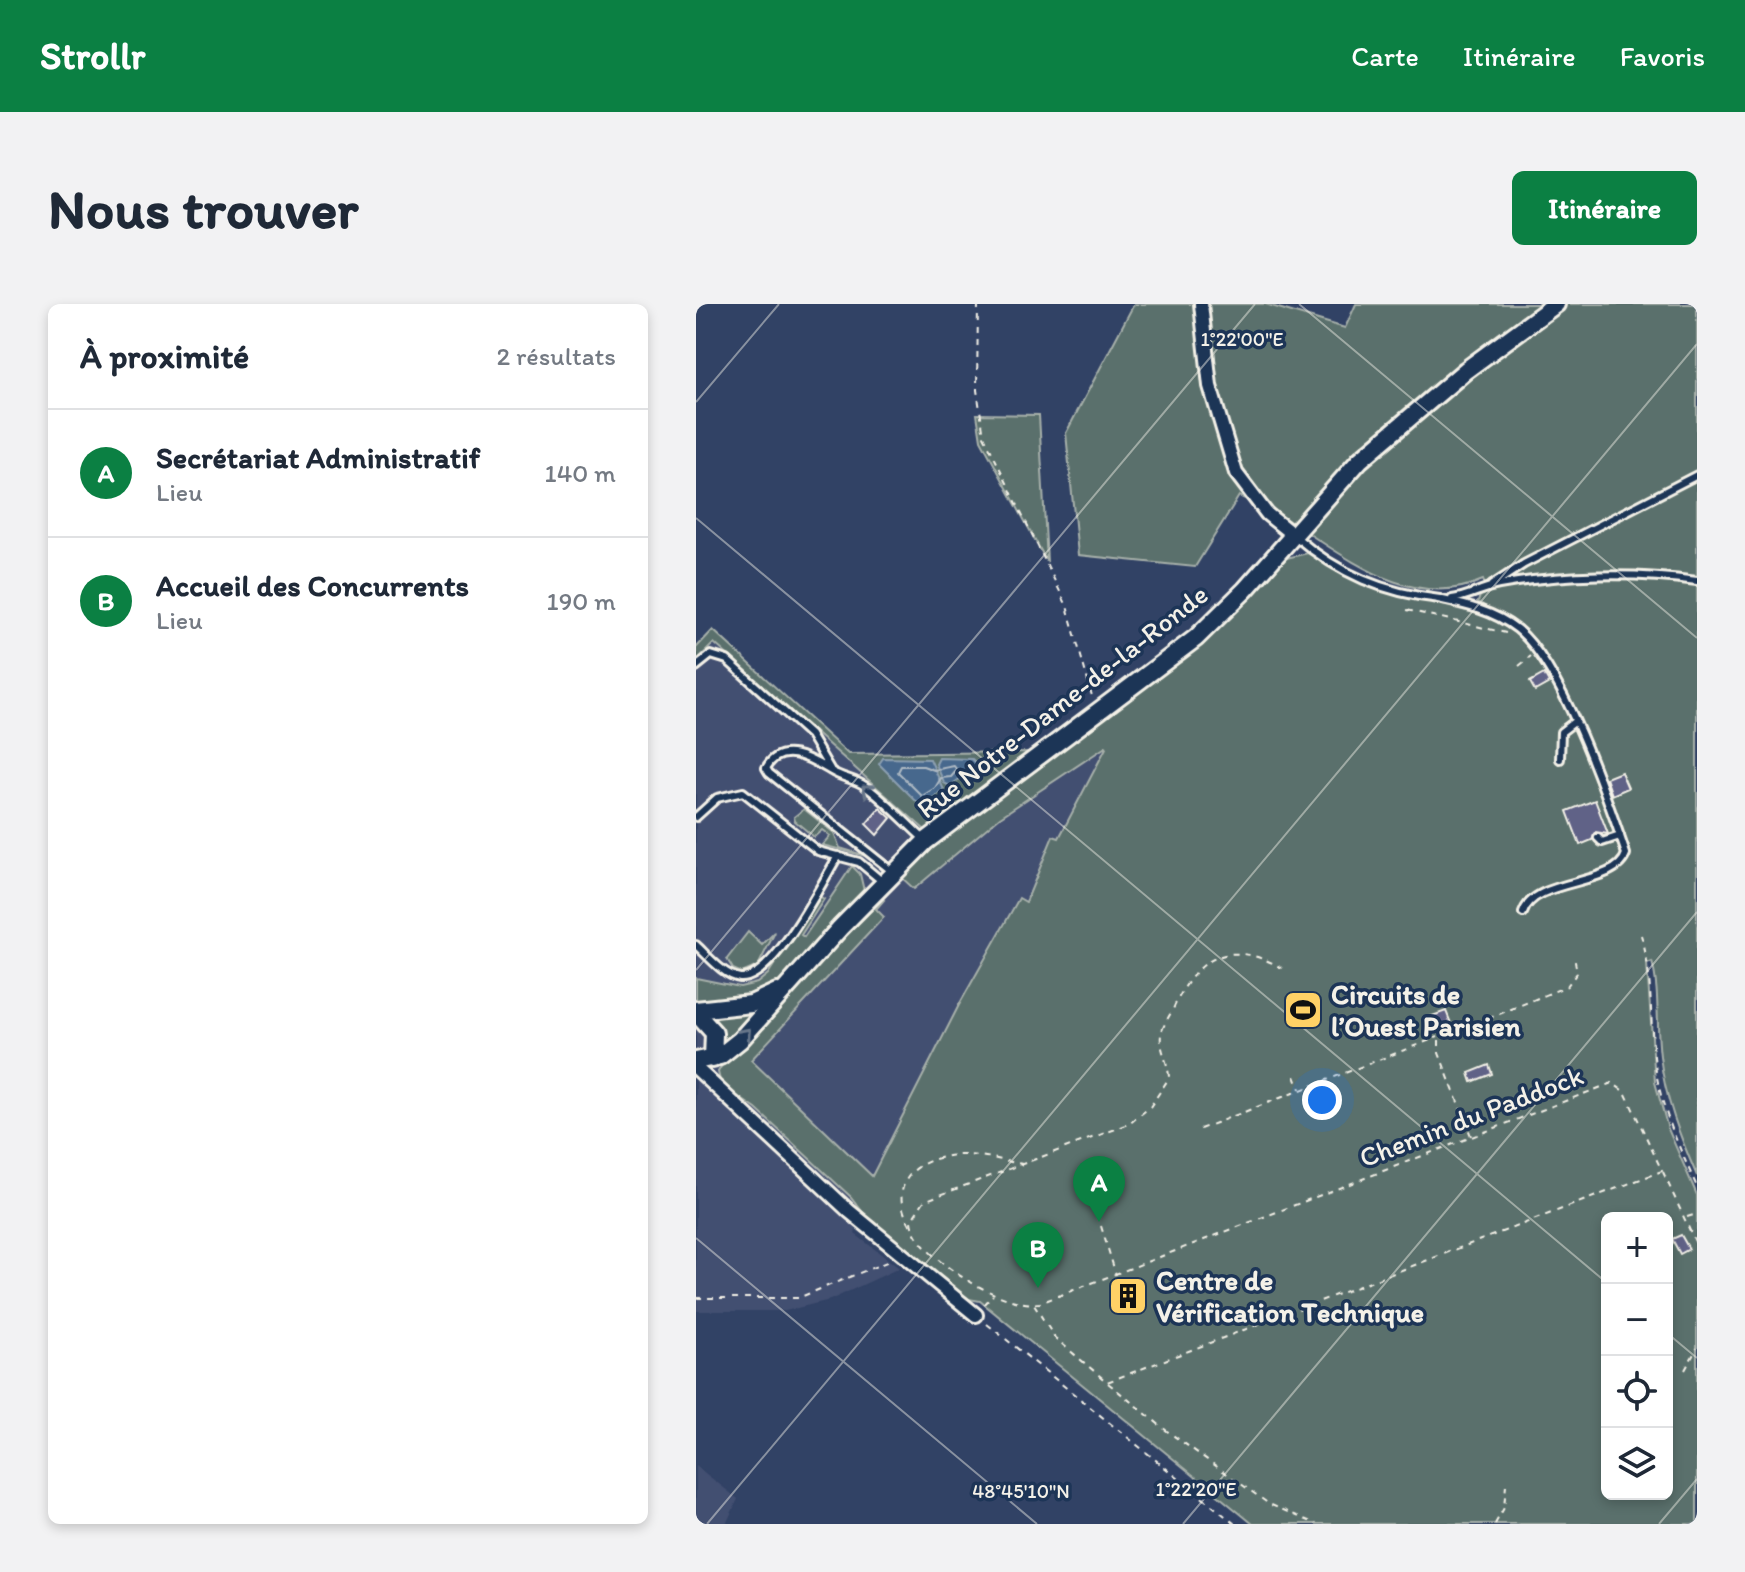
<!DOCTYPE html>
<html lang="fr">
<meta charset="utf-8">
<style>
:root{--surface:#fff;--page:#f2f2f3;--text:#1f2937;--muted:#747a83;--line:#e0e1e3;--accent:#0b8043}
body{margin:0;font-family:Itim,sans-serif;background:var(--page);color:var(--text)}
.controls{position:absolute;right:24px;bottom:24px;display:grid;overflow:hidden;border-radius:12px;box-shadow:0 4px 12px #0003}
.controls button{width:72px;height:72px;display:grid;place-items:center;padding:0;border:0;border-bottom:2px solid var(--line);background:var(--surface);color:var(--text);font:40px sans-serif}
.you{position:absolute;left:626px;top:796px;width:28px;height:28px;margin:-20px;border:6px solid #fff;border-radius:50%;background:#1a73e8;box-shadow:0 0 0 12px #1a73e833}
.badge{display:grid;place-items:center;width:52px;height:52px;border-radius:50%;background:var(--accent);color:#fff;font-size:26px;font-weight:700}
.pin{position:absolute;translate:-50% -66px;filter:drop-shadow(0 2px 4px #0008)}
.pin::after{content:'';position:absolute;top:42px;width:28px;height:24px;background:inherit;clip-path:polygon(0 0,100% 0,50% 100%)}
.list{margin:0;padding:0;list-style:none}
h2{display:flex;justify-content:space-between;align-items:center;height:104px;margin:0;padding:0 32px;font-size:34px}
h2 small{font-size:26px;font-weight:400;color:var(--muted)}
.list li{display:grid;grid-template-columns:52px 1fr auto;gap:24px;align-items:center;box-sizing:border-box;height:128px;padding:0 32px;border-top:2px solid var(--line)}
.list b{display:block;font-size:30px;white-space:nowrap}
.list p{margin:0;font-size:26px;white-space:nowrap;color:var(--muted)}
.list em{font-size:26px;font-style:normal;color:var(--muted)}
.icon{flex:none;width:44px;height:44px;fill:none;stroke:currentColor;stroke-width:2;stroke-linecap:round;stroke-linejoin:round}
.map{position:relative;flex:none;width:1001px;height:1220px;overflow:hidden;border-radius:12px}
header{display:flex;align-items:center;gap:48px;box-sizing:border-box;height:112px;padding:0 40px;background:var(--accent);color:#fff}
header strong{font-size:38px}
nav{display:flex;gap:44px;margin-inline-start:auto;font-size:28px}
.intro{display:flex;align-items:center;justify-content:space-between;box-sizing:border-box;height:192px;padding:0 48px}
h1{margin:0;font-size:56px}
.button{padding:20px 36px;border-radius:12px;background:var(--accent);color:#fff;font-size:28px;font-weight:700}
main{display:flex;gap:48px;padding:0 48px}
aside{flex:1;background:var(--surface);border-radius:12px;box-shadow:0 4px 12px #0003}
.map>svg:first-child{display:block}
.built{fill:#434f71}
.green{fill:#5a706c;stroke:#a7b0aa;stroke-width:2;fill-rule:evenodd}
.water{fill:#47688d;stroke:#8c9fb1;stroke-width:2}
.lines{fill:none;stroke-linecap:round;stroke-linejoin:round}
.shore{stroke:#afbac4;stroke-width:2}
.building{fill:#606287;stroke:#f4f1e8;stroke-width:2}
.service-casing{stroke:#f4f1e8;stroke-width:12}
.minor-casing{stroke:#f4f1e8;stroke-width:18}
.secondary-casing{stroke:#f4f1e8;stroke-width:22}
.path{stroke:#f4f1e8;stroke-width:2;stroke-dasharray:6 6;stroke-linecap:butt}
.service{stroke:#1d3557;stroke-width:6}
.minor{stroke:#1d3557;stroke-width:12}
.secondary{stroke:#1d3557;stroke-width:16}
.oneway{stroke:#68778a}
.ticks{fill:none;stroke:#f4f1e8;stroke-width:2;stroke-opacity:0.45}
.labels{text-anchor:middle;stroke-width:7;stroke-linejoin:round;paint-order:stroke}
.street-label{font-size:28px;fill:#f4f1e8;stroke:#1d3557}
.poi-label{font-size:28px;font-weight:bold;fill:#f4f1e8;stroke:#1d3557;text-anchor:start}
.ticks-label{font-size:20px;text-anchor:middle;fill:#f4f1e8;stroke:#1d3557;stroke-width:7;stroke-linejoin:round;paint-order:stroke}
</style>
<header>
<strong>Strollr</strong>
<nav><a>Carte</a><a>Itinéraire</a><a>Favoris</a></nav>
</header>
<div class="intro"><h1>Nous trouver</h1><a class="button">Itinéraire</a></div>
<main>
<aside>
<h2>À proximité<small>2 résultats</small></h2>
<ul class="list">
<li><span class="badge">A</span><div><b>Secrétariat Administratif</b><p>Lieu</p></div><em>140 m</em></li>
<li><span class="badge">B</span><div><b>Accueil des Concurrents</b><p>Lieu</p></div><em>190 m</em></li>
</ul>
</aside>
<div class="map">
<svg width="1001" height="1220" viewBox="0 0 1001 1220">
<rect width="100%" height="100%" fill="#314265"/>
<filter id="ink" filterUnits="userSpaceOnUse"><feTurbulence type="fractalNoise" baseFrequency=".0125" numOctaves="2"/><feDisplacementMap in="SourceGraphic" scale="16" xChannelSelector="R" yChannelSelector="G"/><feConvolveMatrix kernelMatrix="1 2 1 2 8 2 1 2 1" color-interpolation-filters="sRGB"/></filter>
<g filter="url(#ink)">
<g class="built">
<path d="M 17,326 L 152,450 L 323,450 L 246,531 L 218,585 L 304,513 L 412,440 L 363,534 L 356,532 L 329,598 L 322,595 L 287,656 L 176,872 L 159,930 L 203,964 L 134,996 L 89,1007 L 0,1007 L 0,344 Z"/>
<path d="M 0,1162 L 42,1195 L 30,1220 L 0,1220 Z"/>
</g>
<g class="green">
<path d="M 438,0 L 569,0 L 649,24 L 660,0 L 1001,0 L 1001,872 C 984,833 969,794 964,752 C 960,721 964,687 956,658 L 951,660 L 959,778 L 972,825 L 1001,891 L 1001,1220 L 557,1220 L 284,997 L 267,994 L 176,920 L 155,893 L 60,805 L 25,781 L 22,768 L 29,756 L 184,593 L 188,596 L 180,605 L 188,613 L 55,756 L 176,872 L 263,701 L 323,594 L 330,598 L 357,532 L 363,534 L 411,442 L 304,513 L 218,585 L 204,572 L 231,545 L 586,255 L 612,249 L 672,283 L 799,314 L 808,313 L 782,298 L 784,292 L 792,289 L 787,276 C 715,308 651,253 593,217 C 578,207 559,200 543,192 L 499,263 L 382,251 L 370,129 ZM 911,914 L 971,914 L 971,1190 L 911,1190 Z"/>
<path d="M 281,110 L 343,111 L 351,258 L 285,136 Z"/>
<path d="M 17,326 L 152,450 L 336,448 L 229,526 L 18,339 L 0,357 L 0,344 Z"/>
<path d="M 108,505 L 138,529 L 144,544 L 170,552 L 126,541 L 134,532 L 126,526 L 118,533 L 99,517 L 98,513 Z"/>
<path d="M 156,562 L 164,570 L 168,587 L 96,669 L 73,687 L 61,693 L 0,703 L 0,674 L 44,683 L 61,679 L 72,670 L 123,592 L 128,595 L 105,631 L 108,633 Z"/>
<path d="M 52,628 L 66,641 L 79,628 L 62,662 L 46,669 L 37,665 L 31,655 Z"/>
<path d="M 66,705 L 29,740 L 22,723 L 13,713 L 14,710 Z"/>
</g>
<g class="water">
<path d="M 187,454 L 234,455 L 248,486 L 225,502 L 183,460 Z"/>
<path d="M 243,454 L 276,455 L 282,461 L 254,482 L 248,479 L 240,460 Z"/>
</g>
<g class="lines">
<path class="shore" d="M 205,462 L 227,462 L 238,466 L 258,462 L 261,466 L 255,473 L 245,474 L 239,484 L 226,492 L 202,468 Z"/>
</g>
<g class="building">
<path d="M 848,370 L 853,379 L 839,387 L 834,378 Z"/>
<path d="M 925,468 L 932,484 L 916,491 L 910,474 Z"/>
<path d="M 899,496 L 912,530 L 900,528 L 896,536 L 884,541 L 871,507 Z"/>
<path d="M 184,504 L 195,514 L 181,531 L 170,520 Z"/>
<path d="M 750,707 L 756,722 L 734,731 L 728,715 Z"/>
<path d="M 793,761 L 796,770 L 776,778 L 773,769 Z"/>
<path d="M 985,931 L 993,945 L 984,950 L 976,935 Z"/>
<path d="M 439,980 L 445,995 L 425,1003 L 419,989 Z"/>
</g>
<g class="lines">
<g class="service-casing">
<g id="service">
<path d="M 600,233 C 643,270 688,289 744,295"/>
<path d="M 796,281 L 828,260 L 1001,171"/>
<path d="M 742,295 C 770,301 798,307 821,325 C 866,361 911,493 930,550 C 920,583 838,573 827,609"/>
<path d="M 756,295 C 772,293 786,284 803,281 C 866,270 938,268 1001,277"/>
<path d="M 0,363 L 15,351 L 31,356 L 114,431 L 134,465"/>
<path d="M 864,455 L 865,428 L 878,418"/>
<path d="M 0,513 L 21,494 L 47,488 L 122,547 L 163,558 L 187,578"/>
<path d="M 902,534 L 906,538 L 924,532"/>
<path d="M 197,568 L 73,469 L 70,464 C 86,436 116,456 135,467 C 146,474 159,475 169,482 C 191,498 210,519 230,537"/>
<path d="M 0,641 C 12,652 28,672 44,674 C 77,677 126,578 142,552"/>
</g>
</g>
<g class="minor-casing">
<g id="minor">
<path d="M 505,0 L 514,82 L 540,169 L 571,210 L 597,231"/>
<path d="M 0,764 L 153,907 L 280,1011"/>
</g>
</g>
<g class="secondary-casing">
<g id="secondary">
<path d="M 0,706 L 55,700 L 81,688"/>
<path d="M 0,709 L 18,729 L 17,755"/>
<path d="M 0,757 L 24,752 L 44,736 L 144,624 L 230,537 L 500,334 L 549,286 L 664,156 L 770,66 L 860,0"/>
</g>
</g>
<g class="path">
<path d="M 282,0 L 281,86 L 288,132 L 371,302 L 396,392"/>
<path d="M 711,306 L 810,329"/>
<path d="M 823,362 L 835,352"/>
<path d="M 945,631 C 959,678 952,725 961,773 C 968,812 985,847 1001,883"/>
<path d="M 719,730 L 722,739"/>
<path d="M 599,772 L 604,785"/>
<path d="M 504,825 L 742,733"/>
<path d="M 775,832 L 743,749 L 743,735 L 871,682 L 881,669 L 878,652"/>
<path d="M 967,868 L 1001,942"/>
<path d="M 991,913 L 1001,910"/>
<path d="M 214,921 C 188,876 226,850 269,851 C 289,851 307,857 326,860"/>
<path d="M 405,922 L 420,971"/>
<path d="M 0,994 L 102,994 L 193,957"/>
<path d="M 288,1001 L 297,991"/>
<path d="M 338,1001 L 359,1034 L 411,1078 L 966,867 L 929,788 L 916,779 L 344,999 C 309,1006 218,952 215,917 L 228,897 L 433,820 L 454,803 L 473,774 C 473,760 463,744 465,731 C 466,723 474,711 478,703 C 502,651 534,635 586,664"/>
<path d="M 291,1020 L 539,1220"/>
<path d="M 989,1066 L 1001,1044"/>
<path d="M 412,1079 L 471,1127 L 573,1200 L 620,1220"/>
<path d="M 799,1220 L 808,1204 L 810,1181"/>
</g>
<use href="#service" class="service"/>
<use href="#minor" class="minor"/>
<use href="#secondary" class="secondary"/>
</g>
<defs><path id="oneway-chevron" d="M-2-3.5L2.5 0L-2 3.5" fill="none" stroke-width="1.6" stroke-linecap="round" stroke-linejoin="round" transform="scale(2)"/></defs>
<g class="oneway">
<use href="#oneway-chevron" transform="translate(171 485) rotate(-143)"/>
<use href="#oneway-chevron" transform="translate(50 729) rotate(-48)"/>
</g>
</g>
<path class="ticks" d="M 603,0 L 1001,334M 0,98 L 83,0M 0,214 L 911,979M 0,666 L 559,0M 0,934 L 341,1220M 971,1029 L 1001,1054M 11,1220 L 1001,40M 487,1220 L 1001,608M 963,1220 L 1001,1175"/>
<defs>
<g id="stadium-square" transform="scale(2)"><rect x="-9" y="-9" width="18" height="18" rx="4" fill="#ffd166" stroke="#1d3557"/><path d="M0-5a6.5 5 0 1 0 0 10a6.5 5 0 1 0 0-10ZM-3.5-1.8h7v3.6h-7Z" fill="#111"/></g>
<g id="building-square" transform="scale(2)"><rect x="-9" y="-9" width="18" height="18" rx="4" fill="#ffd166" stroke="#1d3557"/><path d="M-4-6H4V6H1V3H-1V6H-4ZM-2.5-4.3h1.7v1.8h-1.7ZM.8-4.3h1.7v1.8H.8ZM-2.5-1h1.7V.8h-1.7ZM.8-1h1.7V.8H.8Z" fill="#111"/></g>
</defs>
<g fill-rule="evenodd">
<use href="#stadium-square" x="607" y="706"/>
<use href="#building-square" x="432" y="992"/>
</g>
<g class="labels">
<g class="street-label">
<text transform="translate(366 397) rotate(-38)" y="10">Rue Notre-Dame-de-la-Ronde</text>
<text transform="translate(775 812) rotate(-21)" y="10">Chemin du Paddock</text>
</g>
<g class="poi-label">
<text x="635" y="700">Circuits de<tspan x="635" dy="32">l’Ouest Parisien</tspan></text>
<text x="460" y="986">Centre de<tspan x="460" dy="32">Vérification Technique</tspan></text>
</g>
</g>
<g class="ticks-label">
<text x="546" y="42">1°22'00"E</text>
<text x="500" y="1192">1°22'20"E</text>
<text x="325" y="1194">48°45'10"N</text>
</g>
</svg>
<div class="controls">
<button>+</button>
<button>−</button>
<button><svg class="icon" aria-label="locate" viewBox="0 0 24 24"><circle cx="12" cy="12" r="6"/><path d="M12 2v4M12 18v4M2 12h4M18 12h4"/></svg></button>
<button><svg class="icon" aria-label="layers" viewBox="0 0 24 24"><path d="M12 4l9 5-9 5-9-5zM3 14l9 5 9-5"/></svg></button>
</div>
<div class="you"></div>
<div class="pin badge" style="left:403px;top:918px">A</div>
<div class="pin badge" style="left:342px;top:984px">B</div>
</div>
</main>
